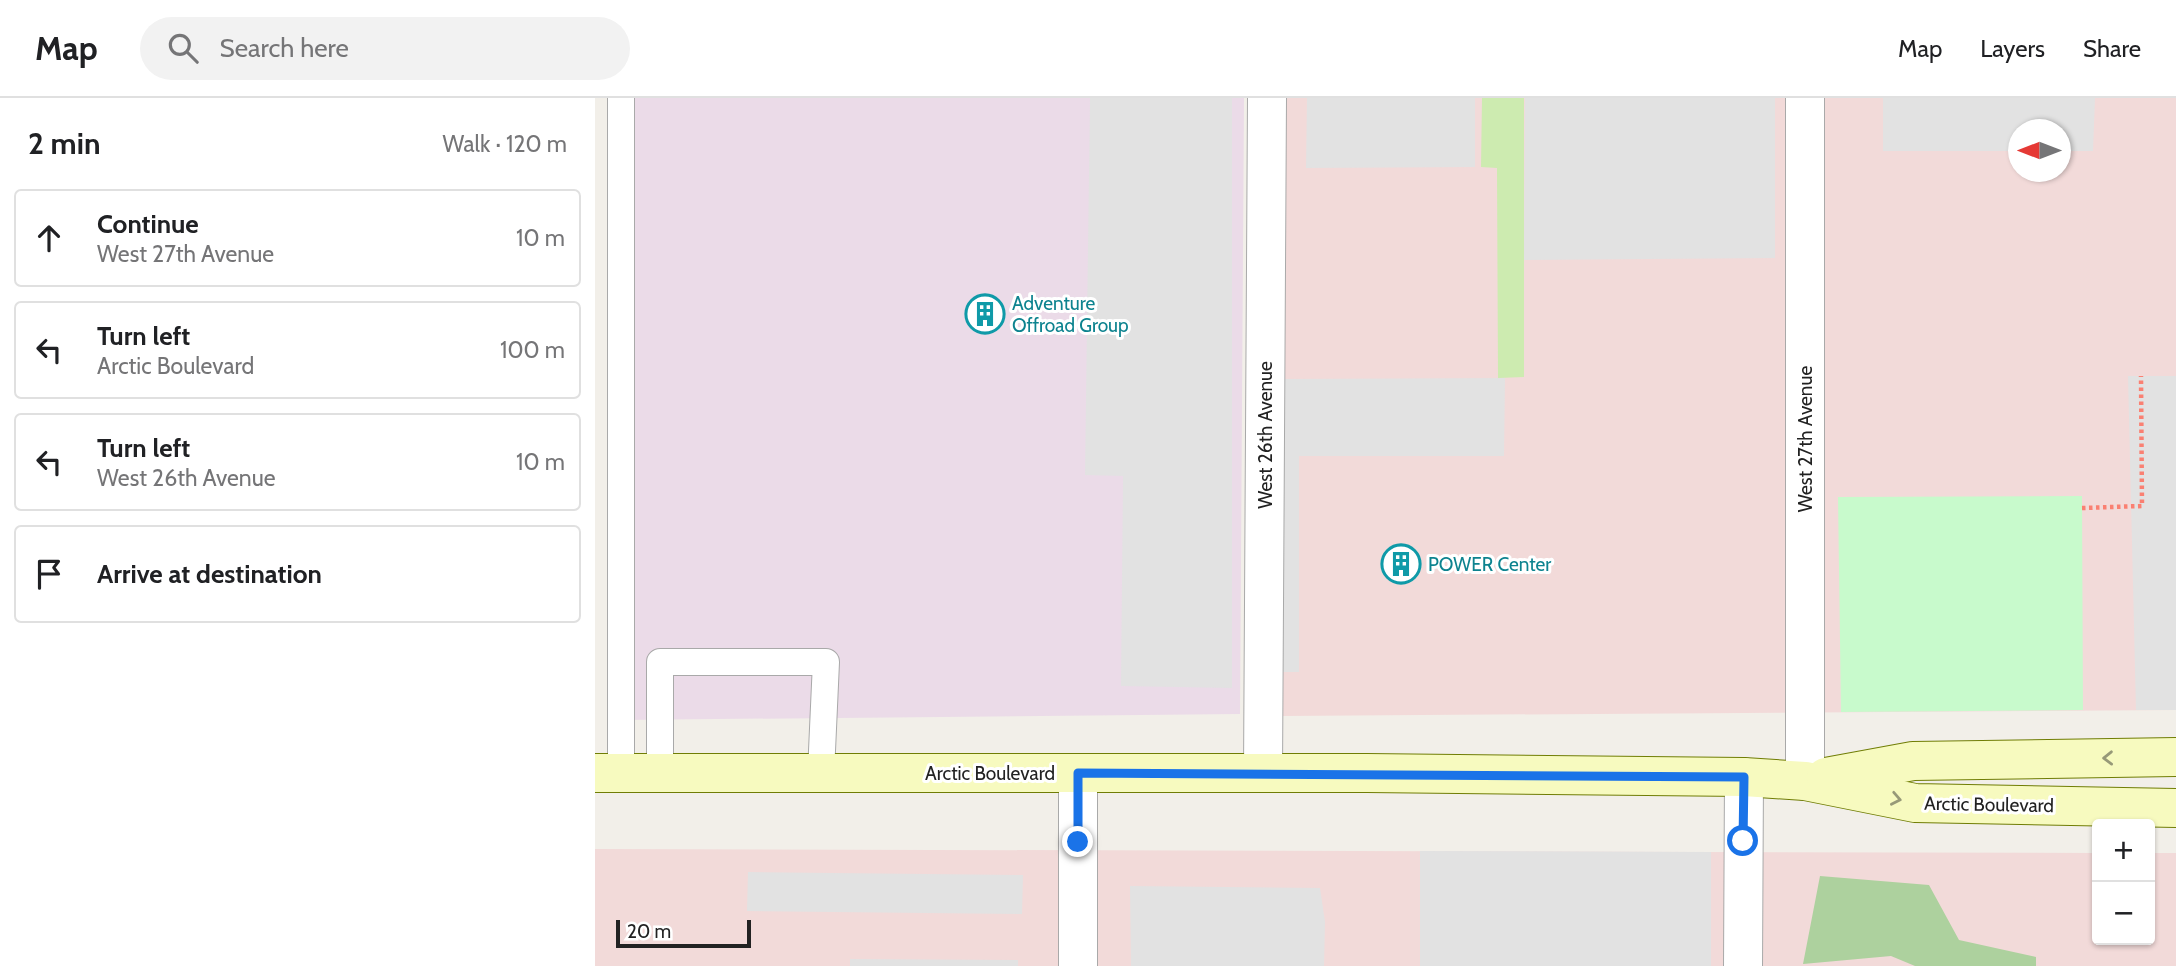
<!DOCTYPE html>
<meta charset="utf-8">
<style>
:root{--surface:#fff;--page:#f2f2f2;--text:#202124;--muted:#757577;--line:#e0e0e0}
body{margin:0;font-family:Cabin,sans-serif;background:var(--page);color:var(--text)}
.controls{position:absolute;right:21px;bottom:21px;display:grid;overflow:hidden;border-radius:7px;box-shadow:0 2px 5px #0004}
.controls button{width:63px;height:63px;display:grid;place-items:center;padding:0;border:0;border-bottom:2px solid var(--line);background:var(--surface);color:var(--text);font:35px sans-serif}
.compass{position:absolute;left:1413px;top:21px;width:63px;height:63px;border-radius:50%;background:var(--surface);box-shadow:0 2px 5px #0004;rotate:270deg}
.scale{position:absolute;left:21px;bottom:18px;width:135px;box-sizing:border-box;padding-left:7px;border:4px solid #222;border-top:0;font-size:19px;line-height:24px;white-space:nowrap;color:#222;-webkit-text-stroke:5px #fff;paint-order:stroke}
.stop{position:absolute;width:21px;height:21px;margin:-16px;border:5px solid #1a73e8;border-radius:50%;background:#fff}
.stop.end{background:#1a73e8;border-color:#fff;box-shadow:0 2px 7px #0008}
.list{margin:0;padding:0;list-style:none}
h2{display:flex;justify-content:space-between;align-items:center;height:91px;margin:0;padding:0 28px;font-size:30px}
h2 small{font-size:23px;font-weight:400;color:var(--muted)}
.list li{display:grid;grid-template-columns:46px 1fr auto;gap:21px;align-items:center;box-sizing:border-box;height:98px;margin:0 14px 14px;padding:0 14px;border:2px solid var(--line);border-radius:7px}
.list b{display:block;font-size:26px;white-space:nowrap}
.list p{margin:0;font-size:23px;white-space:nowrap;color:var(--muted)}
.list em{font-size:23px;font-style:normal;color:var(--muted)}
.icon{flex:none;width:38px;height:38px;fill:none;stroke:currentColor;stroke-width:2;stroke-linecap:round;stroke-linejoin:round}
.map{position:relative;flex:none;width:1581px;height:868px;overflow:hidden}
header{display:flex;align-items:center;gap:42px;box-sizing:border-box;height:98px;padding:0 35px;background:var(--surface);border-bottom:2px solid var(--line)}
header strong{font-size:33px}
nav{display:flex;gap:38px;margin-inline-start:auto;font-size:24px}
.search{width:490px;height:63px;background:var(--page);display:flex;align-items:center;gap:18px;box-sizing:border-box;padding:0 24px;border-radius:38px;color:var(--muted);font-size:26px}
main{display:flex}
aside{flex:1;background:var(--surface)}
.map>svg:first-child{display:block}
.commercial{fill:#f2dad9;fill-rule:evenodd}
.industrial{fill:#ebdbe8}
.grass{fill:#cdebb0}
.forest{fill:#add19e}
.park{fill:#c8facc}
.parking{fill:#e2e2e2}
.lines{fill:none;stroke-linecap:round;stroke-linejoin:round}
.lane-casing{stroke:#a9a9a9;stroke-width:28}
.street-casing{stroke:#a9a9a9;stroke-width:40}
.secondary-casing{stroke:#707d05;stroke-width:40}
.path{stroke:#fa8072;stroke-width:4.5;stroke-dasharray:3.5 3.5;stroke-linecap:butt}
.lane{stroke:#fff;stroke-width:26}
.street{stroke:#fff;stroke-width:38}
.secondary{stroke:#f7fabf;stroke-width:38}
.oneway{stroke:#979978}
.route{stroke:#1a73e8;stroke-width:9}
.labels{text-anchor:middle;stroke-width:6;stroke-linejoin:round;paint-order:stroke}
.culture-label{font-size:19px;fill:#0d838f;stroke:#fff;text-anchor:start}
.street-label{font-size:19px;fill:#222;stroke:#fff}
</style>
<header>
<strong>Map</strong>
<div class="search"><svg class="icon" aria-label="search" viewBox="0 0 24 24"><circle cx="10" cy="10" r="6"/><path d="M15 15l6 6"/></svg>Search here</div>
<nav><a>Map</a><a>Layers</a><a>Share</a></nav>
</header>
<main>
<aside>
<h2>2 min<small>Walk · 120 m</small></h2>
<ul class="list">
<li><svg class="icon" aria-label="ahead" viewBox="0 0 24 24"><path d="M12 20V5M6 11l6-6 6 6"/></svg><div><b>Continue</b><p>West 27th Avenue</p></div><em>10 m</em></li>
<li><svg class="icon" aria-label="left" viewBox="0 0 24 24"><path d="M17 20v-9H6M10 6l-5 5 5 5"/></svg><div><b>Turn left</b><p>Arctic Boulevard</p></div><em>100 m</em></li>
<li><svg class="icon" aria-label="left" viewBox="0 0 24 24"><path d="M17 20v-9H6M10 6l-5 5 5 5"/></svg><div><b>Turn left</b><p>West 26th Avenue</p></div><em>10 m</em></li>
<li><svg class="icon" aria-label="arrive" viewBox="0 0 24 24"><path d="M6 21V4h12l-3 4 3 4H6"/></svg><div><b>Arrive at destination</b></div></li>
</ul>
</aside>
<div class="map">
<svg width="1581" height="868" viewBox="0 0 1581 868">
<rect width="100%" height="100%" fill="#f2efe9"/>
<g class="commercial">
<path d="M 688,0 L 1581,0 L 1581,612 L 687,618 ZM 1423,32 L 1465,32 L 1465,74 L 1423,74 Z"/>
<path d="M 0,751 L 1502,755 L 1502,842 L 1555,842 L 1555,755 L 1581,755 L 1581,868 L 0,868 Z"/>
</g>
<path class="industrial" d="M 36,0 L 649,0 L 645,616 L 26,622 Z"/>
<path class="grass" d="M 887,0 L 929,0 L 929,279 L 903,280 L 902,70 L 886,69 Z"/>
<path class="forest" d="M 1225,778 L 1334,787 L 1364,842 L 1441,859 L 1441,868 L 1320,868 L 1296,858 L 1208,866 Z"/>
<path class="park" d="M 1487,398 L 1488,612 L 1246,614 L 1243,399 Z"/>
<g class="parking">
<path d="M 495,0 L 637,0 L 637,590 L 526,588 L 528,378 L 490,377 Z"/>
<path d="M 712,0 L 880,0 L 880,69 L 711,70 Z"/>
<path d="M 930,0 L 1180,0 L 1180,160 L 929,162 Z"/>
<path d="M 1288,0 L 1500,0 L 1498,53 L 1466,53 L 1465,32 L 1423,32 L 1423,53 L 1288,53 Z"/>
<path d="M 1533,278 L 1581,278 L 1581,612 L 1541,612 Z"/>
<path d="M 910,280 L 909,358 L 704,358 L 704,574 L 687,574 L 687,281 Z"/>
<path d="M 825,753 L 1116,754 L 1116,868 L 825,868 Z"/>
<path d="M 153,774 L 428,777 L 427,816 L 152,813 Z"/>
<path d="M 535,788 L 725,790 L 730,824 L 729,868 L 536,868 Z"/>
<path d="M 255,861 L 423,862 L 423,868 L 255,868 Z"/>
</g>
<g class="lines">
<g class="lane-casing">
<g id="lane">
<path d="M 26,0 L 26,675"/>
<path d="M 65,675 L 65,564 L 231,564 L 226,675"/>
</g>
</g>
<g class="street-casing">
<g id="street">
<path d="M 1210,0 L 1210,683"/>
<path d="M 483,675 L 483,868"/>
<path d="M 668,675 L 672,0"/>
<path d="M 1148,868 L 1149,679"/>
</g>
</g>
<g class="secondary-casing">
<g id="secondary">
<path d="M 0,675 L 772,675 L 1149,679 L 1210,683 L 1320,705 L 1581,710"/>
<path d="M 1231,679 L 1318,663 L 1581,659"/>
</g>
</g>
<path class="path" d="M 1487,410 L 1547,408 L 1546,278"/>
<use href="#lane" class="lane"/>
<use href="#street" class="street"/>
<use href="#secondary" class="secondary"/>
</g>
<defs><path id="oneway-chevron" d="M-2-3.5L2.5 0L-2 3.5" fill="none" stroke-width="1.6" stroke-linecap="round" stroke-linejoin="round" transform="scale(1.75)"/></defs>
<g class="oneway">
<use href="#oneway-chevron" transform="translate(1513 660) rotate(179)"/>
<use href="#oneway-chevron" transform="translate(1301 701) rotate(11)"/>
</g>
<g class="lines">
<path class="route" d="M 483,744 L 483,675 L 1149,679 L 1148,743"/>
</g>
<defs>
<g id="building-ring" transform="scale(2.0125)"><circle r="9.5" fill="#fff" stroke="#0f9aa8" stroke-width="1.5"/><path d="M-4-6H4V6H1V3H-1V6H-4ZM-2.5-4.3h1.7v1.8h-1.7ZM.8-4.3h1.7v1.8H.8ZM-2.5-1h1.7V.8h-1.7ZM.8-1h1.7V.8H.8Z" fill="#0f9aa8"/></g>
</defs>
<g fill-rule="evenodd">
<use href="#building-ring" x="390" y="216"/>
<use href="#building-ring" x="806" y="466"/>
</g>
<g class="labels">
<g class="culture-label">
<text x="417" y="212">Adventure<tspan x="417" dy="22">Offroad Group</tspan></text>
<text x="833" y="473">POWER Center</text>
</g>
<g class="street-label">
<text transform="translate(670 337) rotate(-90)" y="7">West 26th Avenue</text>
<text transform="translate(1210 341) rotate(-90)" y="7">West 27th Avenue</text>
<text x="395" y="682">Arctic Boulevard</text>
<text transform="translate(1394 706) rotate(1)" y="7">Arctic Boulevard</text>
</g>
</g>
</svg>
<div class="controls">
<button>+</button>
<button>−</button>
</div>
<svg class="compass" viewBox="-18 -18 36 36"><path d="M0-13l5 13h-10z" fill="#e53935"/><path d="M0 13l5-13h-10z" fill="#757577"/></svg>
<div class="scale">20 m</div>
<div class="stop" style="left:1148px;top:743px"></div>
<div class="stop end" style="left:483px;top:744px"></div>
</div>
</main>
